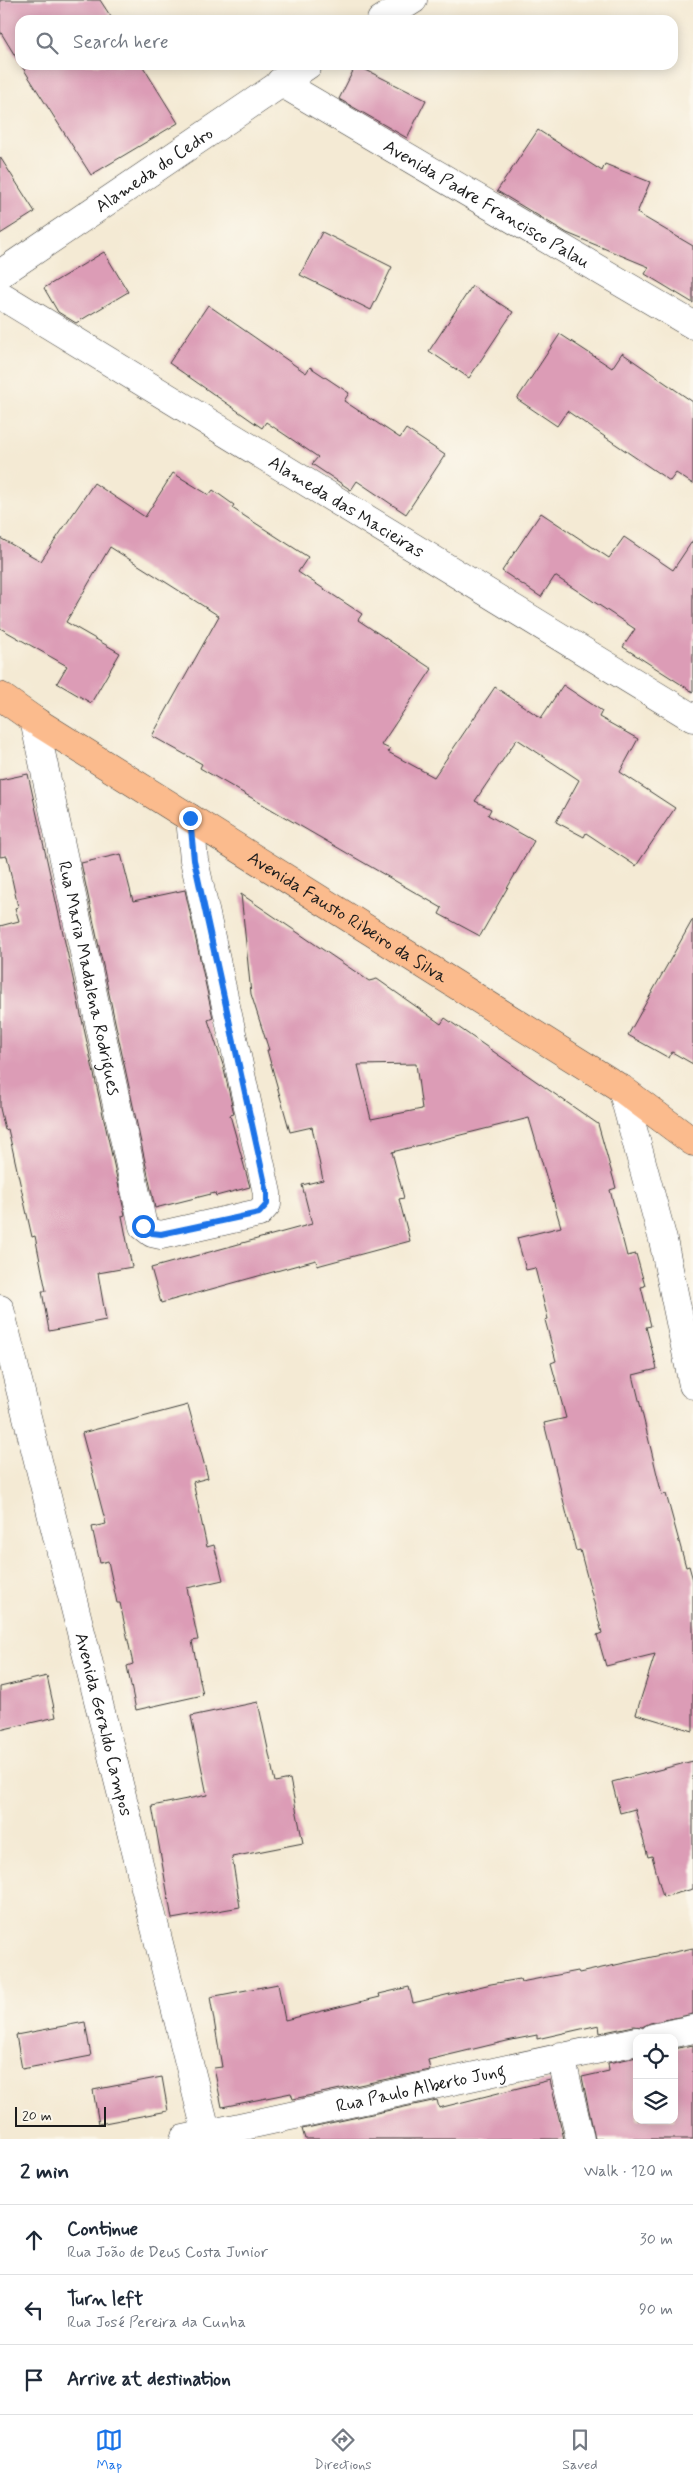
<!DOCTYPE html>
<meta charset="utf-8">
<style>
:root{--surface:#fff;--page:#f6f6f7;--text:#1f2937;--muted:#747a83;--line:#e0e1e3;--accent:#1a73e8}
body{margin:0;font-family:Mynerve,sans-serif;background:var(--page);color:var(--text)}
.controls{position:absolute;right:15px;bottom:15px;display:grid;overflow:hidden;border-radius:10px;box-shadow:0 2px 12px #0003}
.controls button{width:45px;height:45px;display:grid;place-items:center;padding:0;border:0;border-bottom:1px solid var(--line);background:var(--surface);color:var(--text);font:25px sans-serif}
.scale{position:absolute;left:15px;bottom:12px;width:91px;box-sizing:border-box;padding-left:5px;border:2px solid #1c1c1c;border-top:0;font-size:14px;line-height:18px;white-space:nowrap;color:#1c1c1c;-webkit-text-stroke:4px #fbf7ec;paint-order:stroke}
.stop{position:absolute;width:15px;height:15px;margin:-11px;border:4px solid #1a73e8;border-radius:50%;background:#fff}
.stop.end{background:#1a73e8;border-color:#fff;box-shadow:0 1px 5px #0008}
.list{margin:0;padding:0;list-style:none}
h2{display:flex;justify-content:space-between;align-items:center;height:65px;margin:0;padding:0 20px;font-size:21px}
h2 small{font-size:16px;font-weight:400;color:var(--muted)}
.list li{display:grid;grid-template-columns:32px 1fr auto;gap:15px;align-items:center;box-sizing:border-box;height:70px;padding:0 20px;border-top:1px solid var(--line)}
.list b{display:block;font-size:19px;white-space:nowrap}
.list p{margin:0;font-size:16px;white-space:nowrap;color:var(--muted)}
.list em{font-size:16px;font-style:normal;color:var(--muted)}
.icon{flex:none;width:28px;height:28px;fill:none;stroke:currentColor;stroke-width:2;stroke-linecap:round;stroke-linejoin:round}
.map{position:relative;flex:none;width:693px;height:2139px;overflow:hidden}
.search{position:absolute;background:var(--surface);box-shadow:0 2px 12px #0003;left:15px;right:15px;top:15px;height:55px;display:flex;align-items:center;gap:12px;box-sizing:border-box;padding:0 18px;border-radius:15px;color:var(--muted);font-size:19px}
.sheet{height:275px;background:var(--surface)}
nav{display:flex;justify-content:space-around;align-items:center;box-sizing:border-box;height:70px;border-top:1px solid var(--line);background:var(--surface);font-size:14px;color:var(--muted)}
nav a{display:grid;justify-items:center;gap:2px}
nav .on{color:var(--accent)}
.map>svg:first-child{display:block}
.building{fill:#dc9cb6;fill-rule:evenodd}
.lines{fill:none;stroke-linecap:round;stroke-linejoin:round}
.minor-casing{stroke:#3c3b38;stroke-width:29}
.primary-casing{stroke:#3c3b38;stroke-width:29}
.minor{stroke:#fff;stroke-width:28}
.primary{stroke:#fbbb8d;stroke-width:28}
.route{stroke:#1a73e8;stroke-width:6}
.labels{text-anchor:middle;stroke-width:4;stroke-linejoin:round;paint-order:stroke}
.street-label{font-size:18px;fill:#1c1c1c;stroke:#fbf7ec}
</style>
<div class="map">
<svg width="693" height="2139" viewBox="0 0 693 2139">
<rect width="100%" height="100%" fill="#fbf7ec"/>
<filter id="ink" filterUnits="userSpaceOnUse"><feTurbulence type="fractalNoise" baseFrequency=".02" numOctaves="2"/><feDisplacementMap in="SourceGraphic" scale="10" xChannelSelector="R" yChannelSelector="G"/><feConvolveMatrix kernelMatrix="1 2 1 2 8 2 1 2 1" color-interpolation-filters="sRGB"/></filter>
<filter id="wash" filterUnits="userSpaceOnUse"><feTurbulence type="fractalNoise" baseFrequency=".0096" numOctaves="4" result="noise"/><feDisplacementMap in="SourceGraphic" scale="20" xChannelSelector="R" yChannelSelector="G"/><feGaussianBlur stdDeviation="1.12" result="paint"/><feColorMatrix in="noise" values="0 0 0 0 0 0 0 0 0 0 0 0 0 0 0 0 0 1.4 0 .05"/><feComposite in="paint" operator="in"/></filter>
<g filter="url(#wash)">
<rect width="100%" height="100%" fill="#f4ead4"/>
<g id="blocks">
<g class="building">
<path d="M 0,0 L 100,0 L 113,20 L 20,20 L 20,64 L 0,31 Z"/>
<path d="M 21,65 L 142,65 L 178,123 L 91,175 Z"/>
<path d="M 356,65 L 426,100 L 407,138 L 339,99 Z"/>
<path d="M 538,130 L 602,171 L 605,164 L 650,182 L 637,213 L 693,246 L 693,303 L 645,274 L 649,267 L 567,233 L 497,191 Z"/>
<path d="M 0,157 L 35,212 L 0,234 Z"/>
<path d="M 322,232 L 392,267 L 371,310 L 300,275 Z"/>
<path d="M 104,252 L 128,292 L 76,323 L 58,312 L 44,288 Z"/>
<path d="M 472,286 L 513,312 L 469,378 L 429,351 Z"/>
<path d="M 208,305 L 306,373 L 310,367 L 349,393 L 344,401 L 400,438 L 406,429 L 445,455 L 406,514 L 357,481 L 351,490 L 312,464 L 318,457 L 266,422 L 262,428 L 169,363 Z"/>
<path d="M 560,334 L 612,368 L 622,353 L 693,402 L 693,484 L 676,473 L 670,481 L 567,411 L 557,426 L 517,399 Z"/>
<path d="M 173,473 L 209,495 L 213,490 L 234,505 L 232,508 L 308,557 L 298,572 L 362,614 L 358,620 L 432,669 L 381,745 L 390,749 L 388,752 L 434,777 L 495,687 L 541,718 L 563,685 L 602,711 L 599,717 L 638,739 L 620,772 L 675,808 L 636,866 L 586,833 L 584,837 L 556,822 L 579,780 L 517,739 L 475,801 L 491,809 L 488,815 L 534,841 L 480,936 L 439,914 L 442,908 L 200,768 L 202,764 L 152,736 L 219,616 L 110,547 L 66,622 L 120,653 L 91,703 L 57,683 L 67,666 L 0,628 L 0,538 L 41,561 L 94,483 L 145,517 Z"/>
<path d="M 541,513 L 609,558 L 624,537 L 673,570 L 693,540 L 693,692 L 623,647 L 635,629 L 555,576 L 541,597 L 502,571 Z"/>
<path d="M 28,774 L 125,1215 L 122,1216 L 132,1267 L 98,1273 L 106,1320 L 49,1331 L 42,1291 L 46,1291 L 35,1236 L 32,1237 L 8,1129 L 5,1130 L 0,1108 L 0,926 L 19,921 L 15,908 L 18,907 L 7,856 L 0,857 L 0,780 Z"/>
<path d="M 121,854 L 133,901 L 185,890 L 213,1018 L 208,1020 L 223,1065 L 234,1114 L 230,1115 L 250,1187 L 216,1196 L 215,1193 L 155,1208 L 81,863 Z"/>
<path d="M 241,894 L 369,981 L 377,979 L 441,1024 L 445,1018 L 598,1124 L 616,1188 L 610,1190 L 627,1256 L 636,1254 L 645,1286 L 641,1287 L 651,1326 L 646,1327 L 657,1369 L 633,1375 L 662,1495 L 666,1494 L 686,1567 L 689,1566 L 693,1580 L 693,1731 L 636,1714 L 655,1654 L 606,1666 L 597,1635 L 602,1633 L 580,1550 L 576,1551 L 544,1423 L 566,1418 L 551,1363 L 556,1361 L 545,1320 L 548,1319 L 535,1268 L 526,1270 L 517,1238 L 561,1227 L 529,1118 L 392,1152 L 404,1198 L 399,1199 L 410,1241 L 317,1266 L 316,1260 L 161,1303 L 151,1268 L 312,1224 L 302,1185 L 323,1180 L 312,1127 L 290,1132 L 267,1050 L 269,1050 L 251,994 ZM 416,1064 L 422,1109 L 371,1119 L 358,1065 Z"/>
<path d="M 693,919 L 693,1064 L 672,1052 L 669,1058 L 628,1035 Z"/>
<path d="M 188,1405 L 208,1478 L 193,1482 L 207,1547 L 214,1545 L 223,1580 L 187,1588 L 198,1640 L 192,1641 L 203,1695 L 136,1710 L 127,1666 L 133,1664 L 120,1603 L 117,1603 L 108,1561 L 100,1563 L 92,1527 L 106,1524 L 82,1433 Z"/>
<path d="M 47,1676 L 56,1717 L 0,1730 L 0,1687 Z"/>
<path d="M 258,1702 L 275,1782 L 290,1779 L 303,1843 L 232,1857 L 240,1907 L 172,1919 L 152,1806 L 207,1795 L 191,1716 Z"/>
<path d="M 693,1761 L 693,1889 L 663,1897 L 652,1856 L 648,1857 L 635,1809 L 620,1813 L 612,1782 Z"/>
<path d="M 693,1948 L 693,2014 L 650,2023 L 642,2027 L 634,2026 L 600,2033 L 599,2025 L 537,2039 L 537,2035 L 507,2041 L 428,2060 L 430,2070 L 293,2099 L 291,2093 L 222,2107 L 214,2068 L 222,2067 L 210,1997 L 278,1984 L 285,2020 L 380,1997 L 379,1994 L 409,1987 L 413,2003 L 491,1984 L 520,1979 L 521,1982 L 578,1971 L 579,1973 Z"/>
<path d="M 85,2022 L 91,2056 L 22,2069 L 16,2035 Z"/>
<path d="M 693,2045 L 693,2139 L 595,2139 L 582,2077 L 609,2071 L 608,2063 L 637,2057 L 637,2120 L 674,2120 L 674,2049 Z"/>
<path d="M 162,2077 L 168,2111 L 99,2124 L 93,2090 Z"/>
<path d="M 550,2080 L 564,2139 L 305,2139 L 302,2129 L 437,2100 L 439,2108 Z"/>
</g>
</g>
</g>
<g filter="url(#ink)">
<use href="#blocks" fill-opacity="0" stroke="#3c3b38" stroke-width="1"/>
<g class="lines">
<g class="minor-casing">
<g id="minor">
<path d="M 381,20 L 413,0"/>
<path id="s1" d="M 280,82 L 693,325"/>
<path id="s2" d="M 0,274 L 308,65"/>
<path id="s3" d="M 0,295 L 693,718"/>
<path id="s4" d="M 34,720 L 143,1226 L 152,1233 L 161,1235 L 259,1213 L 267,1204 L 267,1193 L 194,860 L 190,818"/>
<path d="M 622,1089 L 663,1240 L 693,1385"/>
<path id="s5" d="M 0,1309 L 208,2139"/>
<path d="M 653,2038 L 693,2029"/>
<path d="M 561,2056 L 580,2139"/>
<path id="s6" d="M 184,2139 L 637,2041"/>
</g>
</g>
<g class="primary-casing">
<g id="primary">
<path id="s7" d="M 0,696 L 34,720 L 622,1089 L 693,1142"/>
</g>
</g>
<use href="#minor" class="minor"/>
<use href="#primary" class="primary"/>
</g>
</g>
<g class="lines" filter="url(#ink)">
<path class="route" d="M 143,1226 L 152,1233 L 161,1234 L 259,1213 L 267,1204 L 267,1193 L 194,860 L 190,818"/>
</g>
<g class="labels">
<g class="street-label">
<text dy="6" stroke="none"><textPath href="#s2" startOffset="186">Alameda do Cedro</textPath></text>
<text dy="6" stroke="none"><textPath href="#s1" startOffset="240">Avenida Padre Francisco Palau</textPath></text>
<text dy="6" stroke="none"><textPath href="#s3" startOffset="406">Alameda das Macieiras</textPath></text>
<text dy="6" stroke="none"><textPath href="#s7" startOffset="412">Avenida Fausto Ribeiro da Silva</textPath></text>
<text dy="6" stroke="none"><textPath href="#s4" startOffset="264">Rua Maria Madalena Rodrigues</textPath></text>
<text dy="6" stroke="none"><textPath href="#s5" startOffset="428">Avenida Geraldo Campos</textPath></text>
<text dy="6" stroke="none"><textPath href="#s6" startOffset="242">Rua Paulo Alberto Jung</textPath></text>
</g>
</g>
</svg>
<div class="controls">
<button><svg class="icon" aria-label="locate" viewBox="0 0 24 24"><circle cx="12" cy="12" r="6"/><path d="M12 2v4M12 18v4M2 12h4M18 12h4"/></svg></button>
<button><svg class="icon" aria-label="layers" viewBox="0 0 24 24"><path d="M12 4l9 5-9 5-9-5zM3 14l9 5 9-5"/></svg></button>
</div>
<div class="scale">20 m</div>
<div class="stop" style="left:143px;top:1226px"></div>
<div class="stop end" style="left:190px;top:818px"></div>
<div class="search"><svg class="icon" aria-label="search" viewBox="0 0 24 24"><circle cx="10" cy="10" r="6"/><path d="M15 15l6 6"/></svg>Search here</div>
</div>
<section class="sheet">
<h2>2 min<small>Walk · 120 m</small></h2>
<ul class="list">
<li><svg class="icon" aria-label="ahead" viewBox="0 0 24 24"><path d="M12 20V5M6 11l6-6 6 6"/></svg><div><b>Continue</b><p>Rua João de Deus Costa Junior</p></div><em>30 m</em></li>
<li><svg class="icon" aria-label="left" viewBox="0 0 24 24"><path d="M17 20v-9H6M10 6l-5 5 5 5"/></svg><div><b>Turn left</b><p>Rua José Pereira da Cunha</p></div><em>90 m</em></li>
<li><svg class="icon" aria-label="arrive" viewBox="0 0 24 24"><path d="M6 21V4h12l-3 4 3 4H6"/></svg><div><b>Arrive at destination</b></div></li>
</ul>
</section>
<nav>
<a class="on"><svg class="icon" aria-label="map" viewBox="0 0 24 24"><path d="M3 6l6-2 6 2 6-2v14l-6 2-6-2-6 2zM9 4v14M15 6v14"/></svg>Map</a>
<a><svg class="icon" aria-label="directions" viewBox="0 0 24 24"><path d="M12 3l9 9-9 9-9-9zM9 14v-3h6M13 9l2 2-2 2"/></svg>Directions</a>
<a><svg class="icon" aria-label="saved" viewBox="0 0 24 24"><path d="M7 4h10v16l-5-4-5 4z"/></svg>Saved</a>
</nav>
